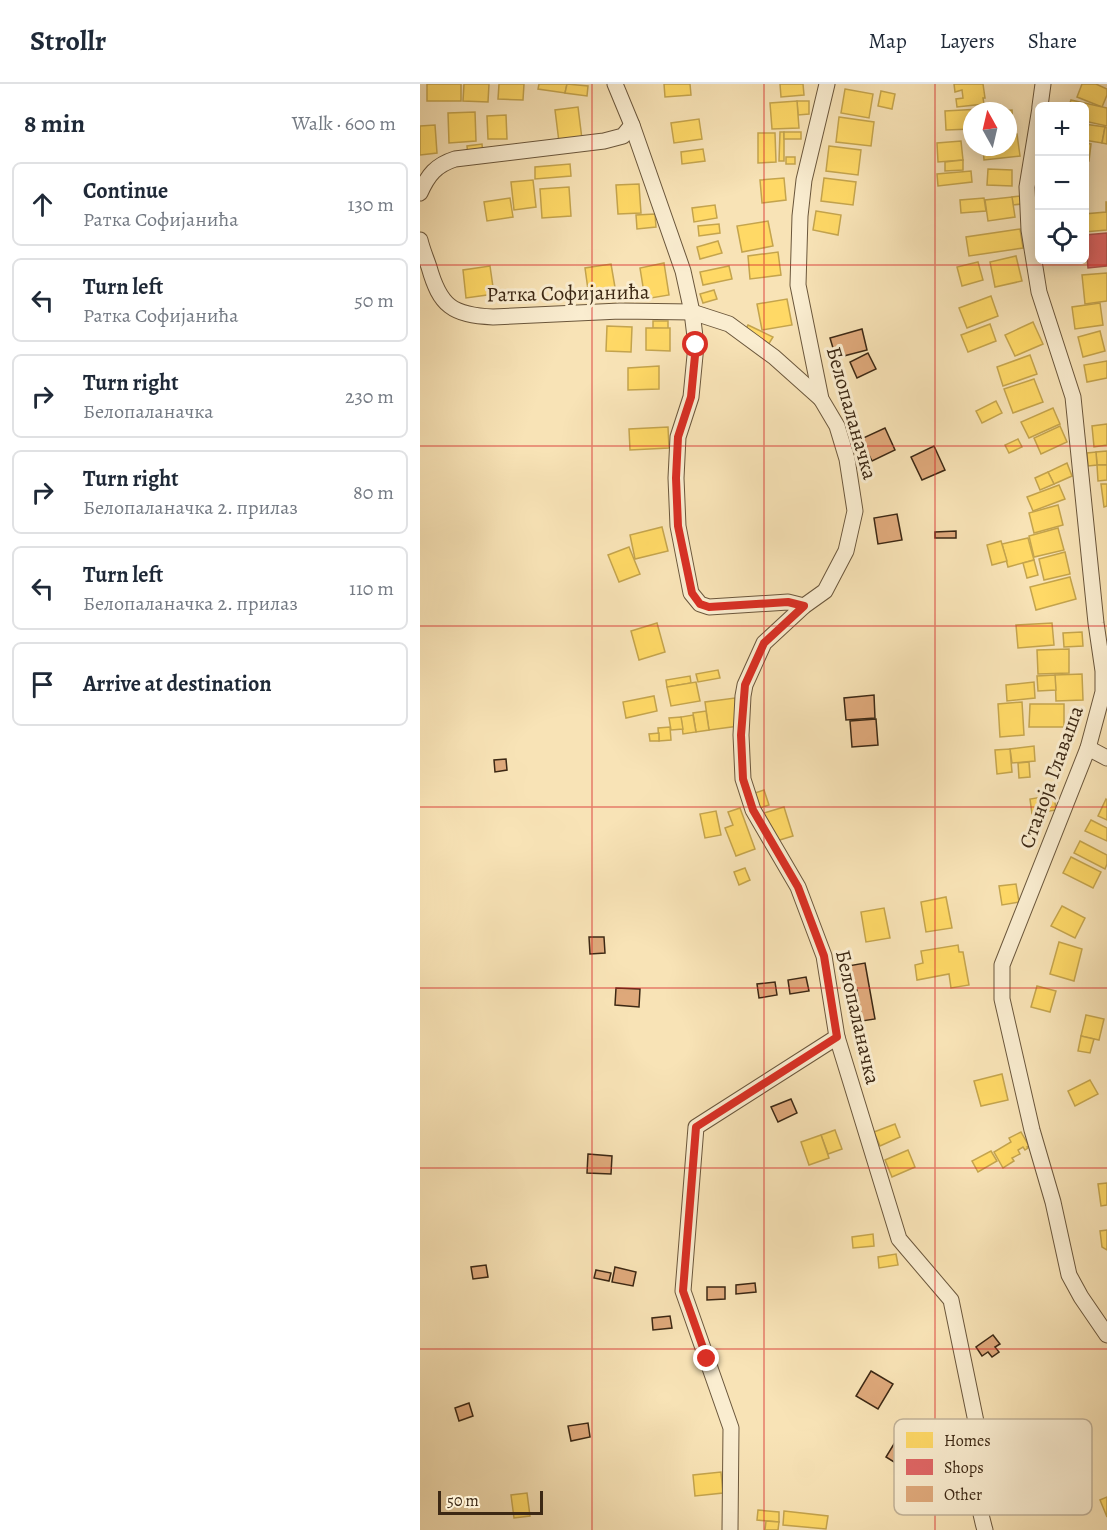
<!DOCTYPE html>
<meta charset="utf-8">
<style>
:root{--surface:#fff;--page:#f2f2f3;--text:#1f2937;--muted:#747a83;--line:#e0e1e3}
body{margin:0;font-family:Alegreya,serif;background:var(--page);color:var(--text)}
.controls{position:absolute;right:18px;top:18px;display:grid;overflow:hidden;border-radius:9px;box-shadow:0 3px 15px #0003}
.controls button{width:54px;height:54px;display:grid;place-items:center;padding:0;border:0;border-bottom:2px solid var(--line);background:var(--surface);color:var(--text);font:30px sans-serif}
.compass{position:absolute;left:543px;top:18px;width:54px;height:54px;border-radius:50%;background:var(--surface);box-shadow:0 3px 15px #0003;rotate:352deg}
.scale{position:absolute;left:18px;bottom:15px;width:105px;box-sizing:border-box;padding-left:6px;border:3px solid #3c2814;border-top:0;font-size:16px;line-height:21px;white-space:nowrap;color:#3c2814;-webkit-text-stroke:4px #faedd0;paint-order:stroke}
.stop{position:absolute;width:18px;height:18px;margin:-14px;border:4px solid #d93025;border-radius:50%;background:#fff}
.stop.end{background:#d93025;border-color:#fff;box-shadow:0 2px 6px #0008}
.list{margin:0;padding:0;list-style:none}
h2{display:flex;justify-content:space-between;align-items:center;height:78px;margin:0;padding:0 24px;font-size:26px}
h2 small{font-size:20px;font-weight:400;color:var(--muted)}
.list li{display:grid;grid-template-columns:39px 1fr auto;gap:18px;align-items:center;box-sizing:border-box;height:84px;margin:0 12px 12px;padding:0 12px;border:2px solid var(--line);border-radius:9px}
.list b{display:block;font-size:22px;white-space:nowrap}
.list p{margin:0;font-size:20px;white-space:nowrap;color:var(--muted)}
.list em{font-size:20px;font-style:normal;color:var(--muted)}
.icon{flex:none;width:33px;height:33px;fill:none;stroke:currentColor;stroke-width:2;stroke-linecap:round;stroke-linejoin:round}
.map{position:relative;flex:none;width:687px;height:1446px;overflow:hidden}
header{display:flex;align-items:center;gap:36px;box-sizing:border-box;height:84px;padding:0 30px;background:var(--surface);border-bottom:2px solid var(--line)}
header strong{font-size:28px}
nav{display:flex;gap:33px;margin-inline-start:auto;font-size:21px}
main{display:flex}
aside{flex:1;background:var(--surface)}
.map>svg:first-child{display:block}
.homes{fill:#ffd966;stroke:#c4a44d;stroke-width:1.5}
.shops{fill:#e06666;stroke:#af534d;stroke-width:1.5}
.building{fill:#dfa97b;stroke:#3c2814;stroke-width:1.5}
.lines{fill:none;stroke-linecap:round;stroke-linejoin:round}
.minor-casing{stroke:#6b573c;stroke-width:17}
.minor{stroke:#faedd0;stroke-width:15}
.route{stroke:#d93025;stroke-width:8}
.grid{fill:none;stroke:#d62828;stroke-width:1.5;stroke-opacity:0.55}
.labels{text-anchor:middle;stroke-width:6;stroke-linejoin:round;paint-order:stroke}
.street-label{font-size:21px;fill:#3c2814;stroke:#faedd0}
.key{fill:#faedd0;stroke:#c1b298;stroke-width:1.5}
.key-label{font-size:16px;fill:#3c2814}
</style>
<header>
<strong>Strollr</strong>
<nav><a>Map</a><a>Layers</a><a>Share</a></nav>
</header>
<main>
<aside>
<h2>8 min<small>Walk · 600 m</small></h2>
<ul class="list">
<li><svg class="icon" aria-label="ahead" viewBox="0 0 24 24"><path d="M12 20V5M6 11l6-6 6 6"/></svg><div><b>Continue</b><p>Ратка Софијанића</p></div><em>130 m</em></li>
<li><svg class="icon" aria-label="left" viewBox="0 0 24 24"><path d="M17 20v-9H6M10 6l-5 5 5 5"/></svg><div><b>Turn left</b><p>Ратка Софијанића</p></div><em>50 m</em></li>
<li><svg class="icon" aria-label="right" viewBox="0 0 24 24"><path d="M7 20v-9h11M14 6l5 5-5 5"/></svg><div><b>Turn right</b><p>Белопаланачка</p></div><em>230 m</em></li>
<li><svg class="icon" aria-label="right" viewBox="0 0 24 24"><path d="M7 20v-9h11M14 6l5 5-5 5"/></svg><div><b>Turn right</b><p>Белопаланачка 2. прилаз</p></div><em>80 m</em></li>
<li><svg class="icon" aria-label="left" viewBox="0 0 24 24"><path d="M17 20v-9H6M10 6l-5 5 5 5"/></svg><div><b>Turn left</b><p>Белопаланачка 2. прилаз</p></div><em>110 m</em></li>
<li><svg class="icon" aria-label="arrive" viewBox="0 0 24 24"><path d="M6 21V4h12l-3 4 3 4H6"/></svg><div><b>Arrive at destination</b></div></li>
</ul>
</aside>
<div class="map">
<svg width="687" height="1446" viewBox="0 0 687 1446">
<rect width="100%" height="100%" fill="#f8e3b6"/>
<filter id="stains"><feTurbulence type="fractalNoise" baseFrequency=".00333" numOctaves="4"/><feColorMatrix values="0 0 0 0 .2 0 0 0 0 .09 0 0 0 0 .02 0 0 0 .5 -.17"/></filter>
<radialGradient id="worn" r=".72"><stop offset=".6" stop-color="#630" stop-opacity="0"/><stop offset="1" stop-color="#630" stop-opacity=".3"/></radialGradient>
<g class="homes">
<rect x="7" y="0" width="34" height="17"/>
<path d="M 44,0 L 69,0 L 68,18 L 43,17 Z"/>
<path d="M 79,0 L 104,0 L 103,16 L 78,15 Z"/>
<path d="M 119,0 L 147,0 L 145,9 L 118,5 Z"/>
<path d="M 147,0 L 168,2 L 167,12 L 145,9 Z"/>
<path d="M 244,0 L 270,0 L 271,11 L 245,13 Z"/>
<path d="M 360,0 L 383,0 L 384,11 L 361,13 Z"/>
<path d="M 534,0 L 563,0 L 565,14 L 563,14 L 564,20 L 537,23 L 536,15 L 543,14 L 542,6 L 535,8 Z"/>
<path d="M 662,0 L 676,0 L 687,5 L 687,11 L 682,23 L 657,13 Z"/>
<path d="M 425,5 L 453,10 L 449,34 L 421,29 Z"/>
<path d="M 461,7 L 475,10 L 472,25 L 458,22 Z"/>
<path d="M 651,16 L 687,24 L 687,42 L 664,37 L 664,22 L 649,22 Z"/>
<path d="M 377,17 L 389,17 L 389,30 L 378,31 Z"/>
<path d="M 377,17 L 379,44 L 352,45 L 350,19 Z"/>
<path d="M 158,23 L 162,55 L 139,58 L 135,26 Z"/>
<path d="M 561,25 L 561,27 L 552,27 L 552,45 L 526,46 L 525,27 Z"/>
<path d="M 592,26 L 593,42 L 588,42 L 588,27 L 580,27 Z"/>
<path d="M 55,28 L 56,57 L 29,59 L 28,29 Z"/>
<path d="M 86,31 L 87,55 L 68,55 L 67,32 Z"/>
<path d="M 419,33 L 454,38 L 451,62 L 416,58 Z"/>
<path d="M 279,35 L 282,55 L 254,59 L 251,39 Z"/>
<path d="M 664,40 L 685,43 L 682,59 L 664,56 Z"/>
<path d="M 15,41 L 17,69 L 0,71 L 0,42 Z"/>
<path d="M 685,43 L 687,44 L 687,60 L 682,59 Z"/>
<path d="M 360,48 L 364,48 L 364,77 L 359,77 Z"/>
<rect x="364" y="48" width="17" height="7"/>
<path d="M 338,49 L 355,49 L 356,78 L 338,79 Z"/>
<path d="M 597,50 L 600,72 L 564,76 L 563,63 L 588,63 L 588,51 Z"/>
<path d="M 541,57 L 543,76 L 518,78 L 517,59 Z"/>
<path d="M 664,59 L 671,60 L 669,77 L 664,77 Z"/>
<path d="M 62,60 L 63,71 L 48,72 L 47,62 Z"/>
<path d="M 409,62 L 441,66 L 438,91 L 406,87 Z"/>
<path d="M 283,65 L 285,77 L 262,80 L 261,68 Z"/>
<rect x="366" y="73" width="9" height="7"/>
<path d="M 543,76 L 543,86 L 525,87 L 525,78 Z"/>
<path d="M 150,80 L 151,92 L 115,95 L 115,83 Z"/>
<path d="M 568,85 L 592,86 L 592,102 L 567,101 Z"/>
<path d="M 551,87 L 552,98 L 518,102 L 517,90 Z"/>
<path d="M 364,94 L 366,116 L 342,119 L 340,96 Z"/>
<path d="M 404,94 L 436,98 L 433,121 L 401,117 Z"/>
<path d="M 113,96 L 116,123 L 94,126 L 91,98 Z"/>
<path d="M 219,100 L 221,129 L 198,130 L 196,101 Z"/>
<path d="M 149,103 L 151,132 L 122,134 L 120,105 Z"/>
<path d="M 600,112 L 601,120 L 593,121 L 592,113 Z"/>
<path d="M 592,113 L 595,133 L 568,137 L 565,116 Z"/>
<path d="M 90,114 L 93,133 L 67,137 L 64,118 Z"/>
<path d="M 564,114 L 566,127 L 541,129 L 540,116 Z"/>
<path d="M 686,118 L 687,118 L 687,146 L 664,148 L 664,130 L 686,128 Z"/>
<path d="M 295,121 L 297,134 L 274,138 L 272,124 Z"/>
<path d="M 396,127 L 421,131 L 418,151 L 393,146 Z"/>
<path d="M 235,130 L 236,143 L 217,145 L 216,131 Z"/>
<path d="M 348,137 L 353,162 L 322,168 L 317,142 Z"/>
<path d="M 299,140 L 300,149 L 279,152 L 278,142 Z"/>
<path d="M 600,145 L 603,164 L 549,172 L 546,153 Z"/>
<path d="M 298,157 L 302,169 L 280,175 L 277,163 Z"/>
<path d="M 358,168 L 361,191 L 330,195 L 328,172 Z"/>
<path d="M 596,172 L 602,197 L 575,203 L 570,178 Z"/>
<path d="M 558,178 L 563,196 L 542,202 L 537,183 Z"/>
<path d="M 244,179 L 249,211 L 225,215 L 220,184 Z"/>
<path d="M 191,180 L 196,209 L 169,213 L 165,184 Z"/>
<path d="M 70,182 L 74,210 L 46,214 L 43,186 Z"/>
<path d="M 309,182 L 312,195 L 283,201 L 280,188 Z"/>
<path d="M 687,189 L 687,217 L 665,220 L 662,191 Z"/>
<path d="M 294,206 L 297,215 L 283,219 L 280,210 Z"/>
<path d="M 571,212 L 578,232 L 547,244 L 539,224 Z"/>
<path d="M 367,215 L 372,241 L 342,246 L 337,220 Z"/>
<path d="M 680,219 L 683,241 L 655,245 L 652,223 Z"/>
<path d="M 233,237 L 248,237 L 248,245 L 233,244 Z"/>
<path d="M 613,238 L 623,260 L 595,272 L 585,251 Z"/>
<path d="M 570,240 L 576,257 L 548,268 L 541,251 Z"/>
<path d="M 328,241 L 353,253 L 348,261 L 324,249 Z"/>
<path d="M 187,242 L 212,243 L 211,268 L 186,267 Z"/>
<path d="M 226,244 L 250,244 L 250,267 L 226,266 Z"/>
<path d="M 680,247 L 685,267 L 663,273 L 658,253 Z"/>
<path d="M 610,271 L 617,290 L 583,302 L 577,283 Z"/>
<path d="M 687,277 L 687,294 L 667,298 L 664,281 Z"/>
<path d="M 239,282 L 239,305 L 208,306 L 208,284 Z"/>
<path d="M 614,295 L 623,318 L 593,329 L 584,305 Z"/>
<path d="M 576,317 L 582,329 L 562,339 L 556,327 Z"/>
<path d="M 633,324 L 640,340 L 609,354 L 601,338 Z"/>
<path d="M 687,340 L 687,361 L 674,363 L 672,342 Z"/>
<path d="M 640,342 L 647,358 L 621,370 L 614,354 Z"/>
<path d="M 248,343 L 249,364 L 210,366 L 209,345 Z"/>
<path d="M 598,355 L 602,363 L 589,369 L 585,361 Z"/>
<path d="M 687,367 L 687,381 L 677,381 L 676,368 Z"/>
<path d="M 676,368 L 677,381 L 668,382 L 667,369 Z"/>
<path d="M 647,379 L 652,392 L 634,400 L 628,388 Z"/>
<path d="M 677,381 L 687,381 L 687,396 L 678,397 Z"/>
<path d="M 628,388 L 634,400 L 620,406 L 615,394 Z"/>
<path d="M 681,400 L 687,400 L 687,422 L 684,423 Z"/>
<path d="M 639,401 L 645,415 L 613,427 L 607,413 Z"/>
<path d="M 638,421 L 643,441 L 614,449 L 609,429 Z"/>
<path d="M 242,443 L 248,467 L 215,475 L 210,451 Z"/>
<path d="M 638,444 L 644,466 L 614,473 L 609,452 Z"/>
<path d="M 608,454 L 614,476 L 588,483 L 582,460 Z"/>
<path d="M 581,457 L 587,477 L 572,481 L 567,461 Z"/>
<path d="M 209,463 L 220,490 L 199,498 L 188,471 Z"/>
<path d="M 645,468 L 650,490 L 624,496 L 619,475 Z"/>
<path d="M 614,476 L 618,491 L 607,494 L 603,479 Z"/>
<path d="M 650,493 L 656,515 L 616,526 L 610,503 Z"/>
<path d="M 237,539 L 245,568 L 219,576 L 211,547 Z"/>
<path d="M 632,539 L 634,561 L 598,564 L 596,541 Z"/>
<path d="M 662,548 L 663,562 L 644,563 L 643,549 Z"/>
<path d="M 649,565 L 649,589 L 618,590 L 617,566 Z"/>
<path d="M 298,586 L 300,594 L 278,598 L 276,590 Z"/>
<path d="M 662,590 L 663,616 L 636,617 L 635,591 Z"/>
<path d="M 635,591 L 636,606 L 618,607 L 617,592 Z"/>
<path d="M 270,592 L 271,599 L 247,603 L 246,596 Z"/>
<path d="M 276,598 L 280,617 L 251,622 L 247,603 Z"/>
<path d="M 614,598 L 615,614 L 587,617 L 586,601 Z"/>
<path d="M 234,612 L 237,627 L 206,634 L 203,618 Z"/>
<path d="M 315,614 L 319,642 L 289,646 L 285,618 Z"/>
<path d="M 602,618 L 604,651 L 580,653 L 578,620 Z"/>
<path d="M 610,620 L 644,620 L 644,643 L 609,643 Z"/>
<path d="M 286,627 L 289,646 L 276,648 L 273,629 Z"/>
<path d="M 273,631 L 276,648 L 263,650 L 261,633 Z"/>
<path d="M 261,633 L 263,645 L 251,646 L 249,634 Z"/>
<path d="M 250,643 L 251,656 L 239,657 L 238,644 Z"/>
<path d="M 239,649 L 239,657 L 230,657 L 229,650 Z"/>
<path d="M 614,662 L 615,677 L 592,679 L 590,665 Z"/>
<path d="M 590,665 L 592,688 L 577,690 L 575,666 Z"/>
<path d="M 609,678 L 610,693 L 599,694 L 598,679 Z"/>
<path d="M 344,706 L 349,721 L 334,726 L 329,711 Z"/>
<path d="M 634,711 L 636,726 L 612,730 L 610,715 Z"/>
<path d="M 686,715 L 687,716 L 687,736 L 678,732 Z"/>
<path d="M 364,723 L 373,752 L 353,758 L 344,729 Z"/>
<path d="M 320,724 L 335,765 L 316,772 L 305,744 L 313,741 L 308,728 Z"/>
<path d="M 296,727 L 301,751 L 285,754 L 280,730 Z"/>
<path d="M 671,736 L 687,744 L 687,757 L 665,747 Z"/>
<path d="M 660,757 L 687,771 L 687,780 L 685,785 L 654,769 Z"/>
<path d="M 651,773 L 681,788 L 673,804 L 643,789 Z"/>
<path d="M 325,784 L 330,796 L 319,801 L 314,788 Z"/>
<path d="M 596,800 L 599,818 L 582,821 L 579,802 Z"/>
<path d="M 526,813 L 532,844 L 506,848 L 501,818 Z"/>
<path d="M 642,822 L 665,834 L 655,854 L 631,842 Z"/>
<path d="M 464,824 L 470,854 L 446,858 L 441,828 Z"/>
<path d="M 639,858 L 662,865 L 654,897 L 630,890 Z"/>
<path d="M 538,861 L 539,868 L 543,868 L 549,901 L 531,904 L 529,890 L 497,896 L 495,881 L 503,879 L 501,867 Z"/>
<path d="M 617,902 L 636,907 L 630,928 L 611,923 Z"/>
<path d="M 666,931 L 684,935 L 679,956 L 661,952 Z"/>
<path d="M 661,952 L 674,955 L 670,969 L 658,967 Z"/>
<path d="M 582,990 L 588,1016 L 561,1022 L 554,997 Z"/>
<path d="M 670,996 L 678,1010 L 655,1022 L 648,1007 Z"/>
<path d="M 475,1040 L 480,1053 L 460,1062 L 454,1048 Z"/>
<path d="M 415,1046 L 422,1065 L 408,1070 L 401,1051 Z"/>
<path d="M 601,1048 L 609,1062 L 607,1063 L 608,1064 L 605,1066 L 603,1063 L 598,1066 L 600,1070 L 592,1074 L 594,1077 L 583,1084 L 574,1068 L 591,1058 L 589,1054 Z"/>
<path d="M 401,1051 L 409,1074 L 389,1081 L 381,1058 Z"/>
<path d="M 488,1066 L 495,1083 L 472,1093 L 465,1076 Z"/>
<path d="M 571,1067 L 577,1077 L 558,1088 L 552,1077 Z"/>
<path d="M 687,1099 L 687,1121 L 681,1122 L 678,1100 Z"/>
<path d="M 687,1146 L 687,1166 L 682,1163 L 680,1147 Z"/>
<path d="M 453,1150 L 454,1162 L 433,1164 L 432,1153 Z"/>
<path d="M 476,1170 L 478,1181 L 459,1184 L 458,1173 Z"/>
<path d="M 301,1388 L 303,1409 L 275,1412 L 273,1391 Z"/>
<path d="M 107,1409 L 110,1432 L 94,1434 L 91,1411 Z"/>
<path d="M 687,1413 L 687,1433 L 680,1416 Z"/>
<path d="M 338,1426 L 359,1428 L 359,1438 L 337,1436 Z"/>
<path d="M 364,1427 L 408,1432 L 406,1445 L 363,1441 Z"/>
<path d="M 346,1437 L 359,1438 L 358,1446 L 345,1446 Z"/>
</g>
<path class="shops" d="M 687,149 L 687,182 L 668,184 L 665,151 Z"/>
<g class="building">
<path d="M 442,245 L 447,266 L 416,274 L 410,254 Z"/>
<path d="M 448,269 L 456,285 L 437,294 L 430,278 Z"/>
<path d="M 465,344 L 475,366 L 452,377 L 441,355 Z"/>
<path d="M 514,362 L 525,386 L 502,396 L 491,373 Z"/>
<path d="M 477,430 L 482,456 L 458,460 L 454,434 Z"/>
<path d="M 536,447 L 536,454 L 515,454 L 515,448 Z"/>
<path d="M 454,611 L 455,634 L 426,636 L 424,614 Z"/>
<path d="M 456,635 L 458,661 L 432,663 L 430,637 Z"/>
<path d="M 86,675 L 87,686 L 75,688 L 74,676 Z"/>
<path d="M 169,853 L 184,853 L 185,869 L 170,870 Z"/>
<path d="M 445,879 L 455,935 L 442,937 L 437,906 L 426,908 L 422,883 Z"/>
<path d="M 386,893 L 389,907 L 370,910 L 368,896 Z"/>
<path d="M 355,898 L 357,911 L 339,914 L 337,900 Z"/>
<path d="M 196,904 L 220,905 L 219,923 L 195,921 Z"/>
<path d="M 371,1015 L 377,1029 L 358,1038 L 351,1023 Z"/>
<path d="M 168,1070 L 192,1072 L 191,1090 L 167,1089 Z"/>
<path d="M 66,1181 L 68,1193 L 53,1195 L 51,1183 Z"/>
<path d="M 195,1183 L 216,1188 L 213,1202 L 192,1198 Z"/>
<path d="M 176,1186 L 191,1189 L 189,1197 L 174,1194 Z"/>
<path d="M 335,1199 L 336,1208 L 316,1210 L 316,1201 Z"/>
<path d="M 287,1203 L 305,1203 L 305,1215 L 287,1216 Z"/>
<path d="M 250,1232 L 252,1244 L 233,1246 L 232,1234 Z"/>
<path d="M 573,1251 L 580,1260 L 575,1263 L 579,1268 L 572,1273 L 568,1268 L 562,1272 L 556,1263 Z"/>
<path d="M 451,1287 L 473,1300 L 458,1325 L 436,1312 Z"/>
<path d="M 49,1319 L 53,1332 L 39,1337 L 35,1324 Z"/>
<path d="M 168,1339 L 170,1353 L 151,1357 L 148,1342 Z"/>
<path d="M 483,1345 L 507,1359 L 490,1388 L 466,1373 Z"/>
</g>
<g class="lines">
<g class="minor-casing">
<g id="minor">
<path d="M 195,0 L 212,41 L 263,187 L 272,228 L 276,261 L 271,313 L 258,353 L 256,394 L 258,442 L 271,509 L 280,520 L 289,523 L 368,518 L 384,522"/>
<path d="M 407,0 L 384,96 L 380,132 L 378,201 L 401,315 L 417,342 L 427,375 L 435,427 L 426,467 L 405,507 L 384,522 L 344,559 L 325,601 L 323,612 L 321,651 L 323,695 L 333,726 L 378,803 L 404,872 L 417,953 L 479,1155 L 531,1216 L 561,1362 C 556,1390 557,1420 565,1446"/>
<path d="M 620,22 L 623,0"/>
<path d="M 620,24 L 607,103 L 609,146 L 619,208 L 653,313 L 676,539 L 683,587 L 683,608 L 668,664 L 582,881 L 582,915 L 612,1046 L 633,1118 L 649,1191 L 661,1213 L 687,1251"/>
<path d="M 0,109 C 8,91 16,81 35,75 L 184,57 L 203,52 L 212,41"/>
<path d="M 0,156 C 2,165 6,174 9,183 C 20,222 32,231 73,233 L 200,227 L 272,228 L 309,240 L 354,273 L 401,315"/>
<path d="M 668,664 L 687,674"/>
<path d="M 310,1446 L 311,1344 L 263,1207 L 276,1043 L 417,953"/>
</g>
</g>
<use href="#minor" class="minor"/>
</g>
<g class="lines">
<path class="route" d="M 276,261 L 271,313 L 258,353 L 256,394 L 258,442 L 272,509 L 280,520 L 289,523 L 368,518 L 384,522 L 344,559 L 325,601 L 321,651 L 323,695 L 333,726 L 378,803 L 404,872 L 417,953 L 276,1043 L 263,1207 L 287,1275"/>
</g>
<path class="grid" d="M 172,0 L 172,1446M 344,0 L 344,1446M 515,0 L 515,1446M 0,181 L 687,181M 0,362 L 687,362M 0,542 L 687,542M 0,723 L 687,723M 0,904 L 687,904M 0,1084 L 687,1084M 0,1265 L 687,1265"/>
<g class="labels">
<g class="street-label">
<text transform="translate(148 209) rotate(-1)" y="7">Ратка Софијанића</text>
<text transform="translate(432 329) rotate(74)" y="7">Белопаланачка</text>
<text transform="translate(631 693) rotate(-70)" y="7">Станоја Главаша</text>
<text transform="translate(438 933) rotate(77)" y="7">Белопаланачка</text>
</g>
</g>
<rect x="474" y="1335" width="198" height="96" rx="9" class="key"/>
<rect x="486" y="1348" width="27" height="16" fill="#ffd966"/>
<rect x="486" y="1375" width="27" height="16" fill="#e06666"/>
<rect x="486" y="1402" width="27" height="16" fill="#dfa97b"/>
<g class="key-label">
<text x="524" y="1362">Homes</text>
<text x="524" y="1389">Shops</text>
<text x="524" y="1416">Other</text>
</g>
<rect width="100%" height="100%" filter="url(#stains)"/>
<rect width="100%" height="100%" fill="url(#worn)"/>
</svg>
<div class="controls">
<button>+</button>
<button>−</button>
<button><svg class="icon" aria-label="locate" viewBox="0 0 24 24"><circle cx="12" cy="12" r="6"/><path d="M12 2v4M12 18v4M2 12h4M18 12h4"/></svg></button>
</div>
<svg class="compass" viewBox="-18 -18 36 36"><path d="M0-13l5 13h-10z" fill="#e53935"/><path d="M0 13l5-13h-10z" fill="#747a83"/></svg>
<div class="scale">50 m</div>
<div class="stop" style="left:276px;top:261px"></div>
<div class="stop end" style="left:287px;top:1275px"></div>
</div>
</main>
